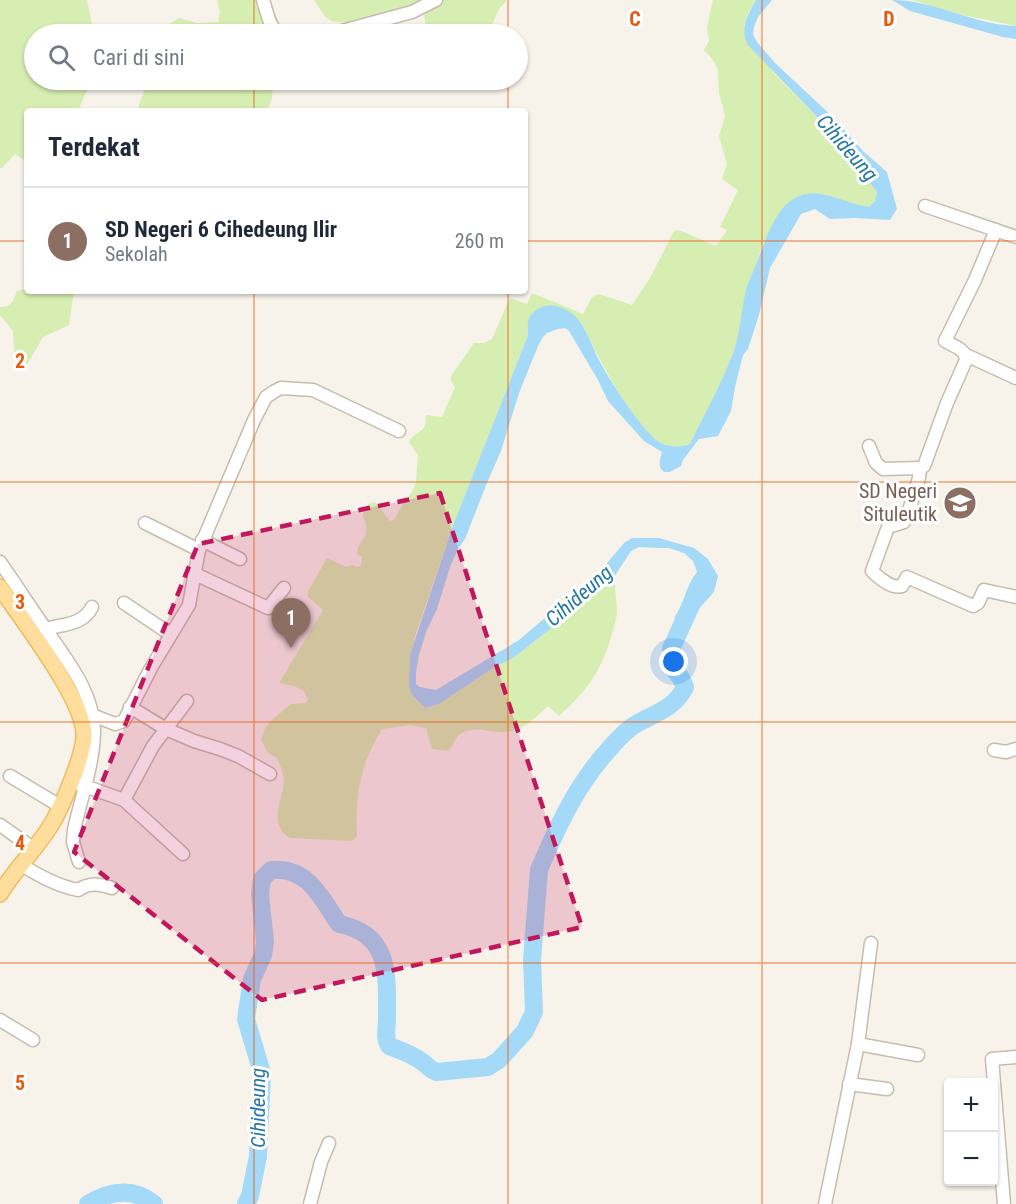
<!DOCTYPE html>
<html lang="id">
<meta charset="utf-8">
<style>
:root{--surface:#fff;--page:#f2f2f3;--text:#1f2937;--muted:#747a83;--line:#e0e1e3;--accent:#111827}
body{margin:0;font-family:"Roboto Condensed",sans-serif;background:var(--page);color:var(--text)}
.controls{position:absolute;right:18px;bottom:18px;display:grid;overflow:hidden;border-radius:6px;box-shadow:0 2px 4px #0004}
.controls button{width:54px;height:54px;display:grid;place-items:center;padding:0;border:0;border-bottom:2px solid var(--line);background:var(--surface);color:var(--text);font:30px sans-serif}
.you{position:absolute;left:674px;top:662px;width:21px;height:21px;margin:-15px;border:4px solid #fff;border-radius:50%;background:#1a73e8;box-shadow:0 0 0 9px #1a73e833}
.badge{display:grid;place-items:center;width:39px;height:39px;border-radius:50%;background:var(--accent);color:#fff;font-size:20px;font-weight:700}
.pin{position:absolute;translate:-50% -50px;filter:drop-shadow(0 2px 3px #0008)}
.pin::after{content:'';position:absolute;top:32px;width:21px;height:18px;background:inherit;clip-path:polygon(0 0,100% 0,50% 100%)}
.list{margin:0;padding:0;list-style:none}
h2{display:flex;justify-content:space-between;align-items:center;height:78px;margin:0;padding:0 24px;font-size:26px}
h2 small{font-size:20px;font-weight:400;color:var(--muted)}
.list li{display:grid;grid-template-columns:39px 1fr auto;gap:18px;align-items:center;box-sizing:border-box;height:108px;padding:0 24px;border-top:2px solid var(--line)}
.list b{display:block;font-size:22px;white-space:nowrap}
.list p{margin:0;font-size:20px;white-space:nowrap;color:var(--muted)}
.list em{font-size:20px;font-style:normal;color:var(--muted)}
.icon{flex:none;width:33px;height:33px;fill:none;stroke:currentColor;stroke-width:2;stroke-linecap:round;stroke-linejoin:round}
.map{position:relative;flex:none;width:1016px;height:1204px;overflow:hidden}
.search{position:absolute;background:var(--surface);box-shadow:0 2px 4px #0004;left:24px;top:24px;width:504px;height:66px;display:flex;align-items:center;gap:15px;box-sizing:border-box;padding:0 21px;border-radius:33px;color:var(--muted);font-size:22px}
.panel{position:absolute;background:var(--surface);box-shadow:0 2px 4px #0004;left:24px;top:108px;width:504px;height:186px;border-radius:6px}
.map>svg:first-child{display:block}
.green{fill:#d6eeb1}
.water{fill:#a4daf7}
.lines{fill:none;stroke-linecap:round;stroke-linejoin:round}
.river{stroke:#a4daf7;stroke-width:18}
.minor-casing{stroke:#c6bdaf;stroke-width:15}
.major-casing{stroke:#eebc61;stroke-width:18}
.minor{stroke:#fff;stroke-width:12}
.major{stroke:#ffdd9c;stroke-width:15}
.marked{fill:#c2185b;fill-opacity:0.2;stroke:#c2185b;stroke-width:4.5;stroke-dasharray:12 8;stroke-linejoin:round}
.grid{fill:none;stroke:#e8590c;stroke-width:1.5;stroke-opacity:0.55}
.labels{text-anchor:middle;stroke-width:6;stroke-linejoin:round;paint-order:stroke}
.education-label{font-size:20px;fill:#785e54;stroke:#fff;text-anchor:end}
.water-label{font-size:21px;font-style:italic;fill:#2378a8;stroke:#fff}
.grid-label{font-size:20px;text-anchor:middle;font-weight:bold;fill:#e8590c;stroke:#fff;stroke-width:6;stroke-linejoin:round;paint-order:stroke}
</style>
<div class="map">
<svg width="1016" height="1204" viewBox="0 0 1016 1204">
<rect width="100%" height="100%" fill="#f7f3eb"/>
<g class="green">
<path d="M 0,0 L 87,0 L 94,34 L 34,34 L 34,80 L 91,80 L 78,111 L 27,111 L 27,162 L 15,154 L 2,168 L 0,168 Z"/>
<path d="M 217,0 L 259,0 L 272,34 L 165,34 L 168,25 L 179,18 L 197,23 L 218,22 L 220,12 Z"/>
<path d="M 314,0 L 424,0 C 408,7 348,28 332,21 C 324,18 319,7 314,0 Z"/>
<path d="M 442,0 L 507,0 L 499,9 L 488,34 L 426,34 L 424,11 Z"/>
<path d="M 713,0 L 756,0 L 748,13 L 744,26 L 773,72 L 823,123 L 877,192 L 875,201 L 869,207 L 855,206 L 833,198 L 801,195 L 787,204 L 762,245 L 755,268 L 748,283 L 740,334 L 732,355 L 720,387 L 690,444 C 680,448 668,447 659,442 C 633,426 595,351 581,322 L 528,327 L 527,338 L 452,528 L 414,639 L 412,695 L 425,708 L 439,704 L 493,668 L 513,658 L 559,622 L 578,602 L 616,574 C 613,587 617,597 617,611 C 617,618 614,627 612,634 C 602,670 587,691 559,716 L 548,706 C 535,719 519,734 499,732 C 488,732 473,726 462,733 C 454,737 454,746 448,751 L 432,749 L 426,728 L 411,725 L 382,729 C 360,765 355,795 357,836 L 352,841 L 290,838 C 268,825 282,802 284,781 C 284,774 280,765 277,758 L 268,753 L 261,740 L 265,728 L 272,720 L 291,704 L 305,703 L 308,700 L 304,691 L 294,686 L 279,683 L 323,610 L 308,597 L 307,593 L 327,558 L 346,567 L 352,565 L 358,567 L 361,565 L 362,557 L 357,554 C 358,539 373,537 363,516 L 365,508 L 370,503 L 375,502 L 390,521 L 394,520 L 404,502 L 412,492 L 416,482 L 418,455 L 409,442 C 415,431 429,432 425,417 L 427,415 L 442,417 L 455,387 L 451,381 L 451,376 L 474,343 L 484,343 L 492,339 L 510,298 L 527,304 L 532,293 L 583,314 L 592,297 L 599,294 L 632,305 L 650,278 L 674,231 L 679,230 L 716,246 L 727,230 L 720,227 L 738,190 L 722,179 L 727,164 L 719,136 L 725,116 L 719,92 L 718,70 L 713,60 L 704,50 L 709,41 L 707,27 Z"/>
<path d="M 912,0 L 1016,0 L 1016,26 L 958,14 Z"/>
<path d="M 148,80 L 273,80 L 272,99 L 267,111 L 137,111 Z"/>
<path d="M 26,289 L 27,291 L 74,291 L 69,325 L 43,337 L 24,370 L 15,362 L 13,331 L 0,315 L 0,307 C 12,307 13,301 17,291 Z"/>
</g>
<g class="water">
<path d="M 756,0 L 772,0 L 758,17 L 754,27 L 753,34 L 757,42 L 775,63 L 834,118 L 863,151 L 887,172 L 897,209 L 890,220 L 855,218 L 830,219 L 815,209 L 801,214 L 770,268 L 759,315 L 748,349 L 743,355 L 735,387 L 731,411 L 718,436 L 699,439 L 683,460 L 681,466 L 670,472 L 664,472 C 657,466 660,460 662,452 L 644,441 L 608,401 L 598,380 L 569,331 L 565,328 L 558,329 L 547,333 L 543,337 L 538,346 L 519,393 L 501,451 L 487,483 L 465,539 L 458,549 L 450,567 L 437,609 L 426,632 L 419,655 L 416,672 L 416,684 L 420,687 L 436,690 L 519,640 L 603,568 L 624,543 L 632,538 L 659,538 L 694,548 L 708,559 L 718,576 L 714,592 L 686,623 L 674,618 C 685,604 685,586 697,572 L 693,561 L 684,553 L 669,548 L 657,548 L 639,547 L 631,551 L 616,574 L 578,602 L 559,622 L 513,658 L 493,668 L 439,704 L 425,708 L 412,695 L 409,686 L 410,655 L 452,528 L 527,338 C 529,331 526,323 530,316 C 534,310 539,308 545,306 C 558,303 574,312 581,323 C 588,334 593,348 599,360 C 609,379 642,431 659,442 C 668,447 680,448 690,444 C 705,413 721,385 733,353 C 741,331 741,309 747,286 C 749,280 752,275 754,269 C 764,246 775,202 802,195 C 824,188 847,205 869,207 L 875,201 L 877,192 L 823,123 L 748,45 C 739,29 748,14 756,0 Z"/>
<path d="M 892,0 C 935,0 974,25 1016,26 L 1016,39 L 1003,37 L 910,11 Z"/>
</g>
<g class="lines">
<g class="river">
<path d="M 88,1204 C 110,1191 133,1187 154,1204"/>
<path d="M 246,1204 L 250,1196 L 258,1156 L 262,1073 L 246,1019 L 252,979 L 263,955 L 265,942 L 260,894 L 262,879 L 271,870 C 309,867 321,898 339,924 C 391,934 387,975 387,1019 C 387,1029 384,1037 389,1046 C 400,1050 412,1054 421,1061 C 428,1065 429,1070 437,1072 L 488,1067 L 499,1060 L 525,1031 L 534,1012 L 532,960 L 539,870 C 557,827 578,782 611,747 C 618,739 628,728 638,723 C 656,713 675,708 685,687 L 681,678 L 672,667 L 671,649 L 693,601"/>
</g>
<g class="minor-casing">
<g id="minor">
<path d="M 263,0 C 267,12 269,26 278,34"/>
<path d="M 331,34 L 412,12 L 436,0"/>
<path d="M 925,206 L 1016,237"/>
<path d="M 996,230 L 975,280 L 945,341 C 953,346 966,349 966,360 L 947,403 L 924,466 L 920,468 L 919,478 L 907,517 L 904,522 L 888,527 L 872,571 C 879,578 892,589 902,586 L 907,577 L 973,606 L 978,603 L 984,590 L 1016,597"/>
<path d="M 966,355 L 1016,378"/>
<path d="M 869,446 L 876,463 L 883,469 L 920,468"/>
<path d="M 202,540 L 240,559"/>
<path d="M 199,550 L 254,420 L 266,397 L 275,391 L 281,388 L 313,390 L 399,431"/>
<path d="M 0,562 C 16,585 31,608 47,631 C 68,662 93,692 94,730 C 94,764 81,797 74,830 L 73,842 L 79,862"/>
<path d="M 193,573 L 268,608 L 284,588"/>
<path d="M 124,603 L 170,634"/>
<path d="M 46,629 C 64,624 83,625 92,607"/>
<path d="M 130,707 L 166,729 L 194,741 L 220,749 L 238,756 L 270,774"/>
<path d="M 92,715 L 115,724 L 124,721 L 151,668 L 189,605 L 199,550 L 145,523"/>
<path d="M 994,750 L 1006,752 L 1016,749"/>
<path d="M 10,776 L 60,806"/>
<path d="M 79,784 L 124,800 L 183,854"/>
<path d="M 124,800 L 153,746 L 187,701"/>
<path d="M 0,825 L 34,849"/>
<path d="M 22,865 C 39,876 58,886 78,890 C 90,882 99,884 112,888"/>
<path d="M 0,1020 L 33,1040"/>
<path d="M 858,1044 L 918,1055"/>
<path d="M 849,1084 L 887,1089"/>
<path d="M 310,1204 L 321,1162 L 329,1143"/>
<path d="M 825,1204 L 858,1044 L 871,943"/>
<path d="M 1004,1204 L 992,1059 L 1016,1057"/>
</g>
</g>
<g class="major-casing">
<path id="major" d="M 0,587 C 21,619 87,702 84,738 C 82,759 64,801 54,820 C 39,847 15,868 0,894"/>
</g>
<use href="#minor" class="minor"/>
<use href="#major" class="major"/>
</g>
<path class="marked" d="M 440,493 L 582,927 L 262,1000 L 74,852 L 198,544 Z"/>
<path class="grid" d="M 254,0 L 254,34M 508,0 L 508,34M 762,0 L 762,1204M 254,80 L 254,111M 508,80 L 508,111M 0,241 L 27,241M 525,241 L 1016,241M 254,291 L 254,1204M 508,291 L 508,1204M 0,482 L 1016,482M 0,722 L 1016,722M 0,963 L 1016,963"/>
<defs>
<g id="school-disc" transform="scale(1.725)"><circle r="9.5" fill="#8d6e63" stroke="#fff"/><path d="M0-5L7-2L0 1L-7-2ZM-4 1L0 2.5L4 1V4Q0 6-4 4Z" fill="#fff"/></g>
</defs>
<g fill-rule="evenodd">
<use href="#school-disc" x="960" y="503"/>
</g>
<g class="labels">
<g class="education-label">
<text x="937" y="498">SD Negeri<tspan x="937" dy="23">Situleutik</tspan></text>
</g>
<g class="water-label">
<text transform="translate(847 148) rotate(49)" y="7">Cihideung</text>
<text transform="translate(579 596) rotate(-41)" y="7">Cihideung</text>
<text transform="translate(258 1108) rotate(-90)" y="7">Cihideung</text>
</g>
</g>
<g class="grid-label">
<text x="635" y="26">C</text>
<text x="889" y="26">D</text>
<text x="20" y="368">2</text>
<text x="20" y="609">3</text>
<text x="20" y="850">4</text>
<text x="20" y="1090">5</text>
</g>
</svg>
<div class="controls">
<button>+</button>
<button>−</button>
</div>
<div class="you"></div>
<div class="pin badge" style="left:291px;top:648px;background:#8d6e63">1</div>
<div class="search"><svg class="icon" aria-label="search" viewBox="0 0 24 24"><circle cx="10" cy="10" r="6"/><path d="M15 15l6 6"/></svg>Cari di sini</div>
<section class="panel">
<h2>Terdekat<small></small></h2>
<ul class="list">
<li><span class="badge" style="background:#8d6e63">1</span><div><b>SD Negeri 6 Cihedeung Ilir</b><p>Sekolah</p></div><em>260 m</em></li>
</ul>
</section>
</div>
